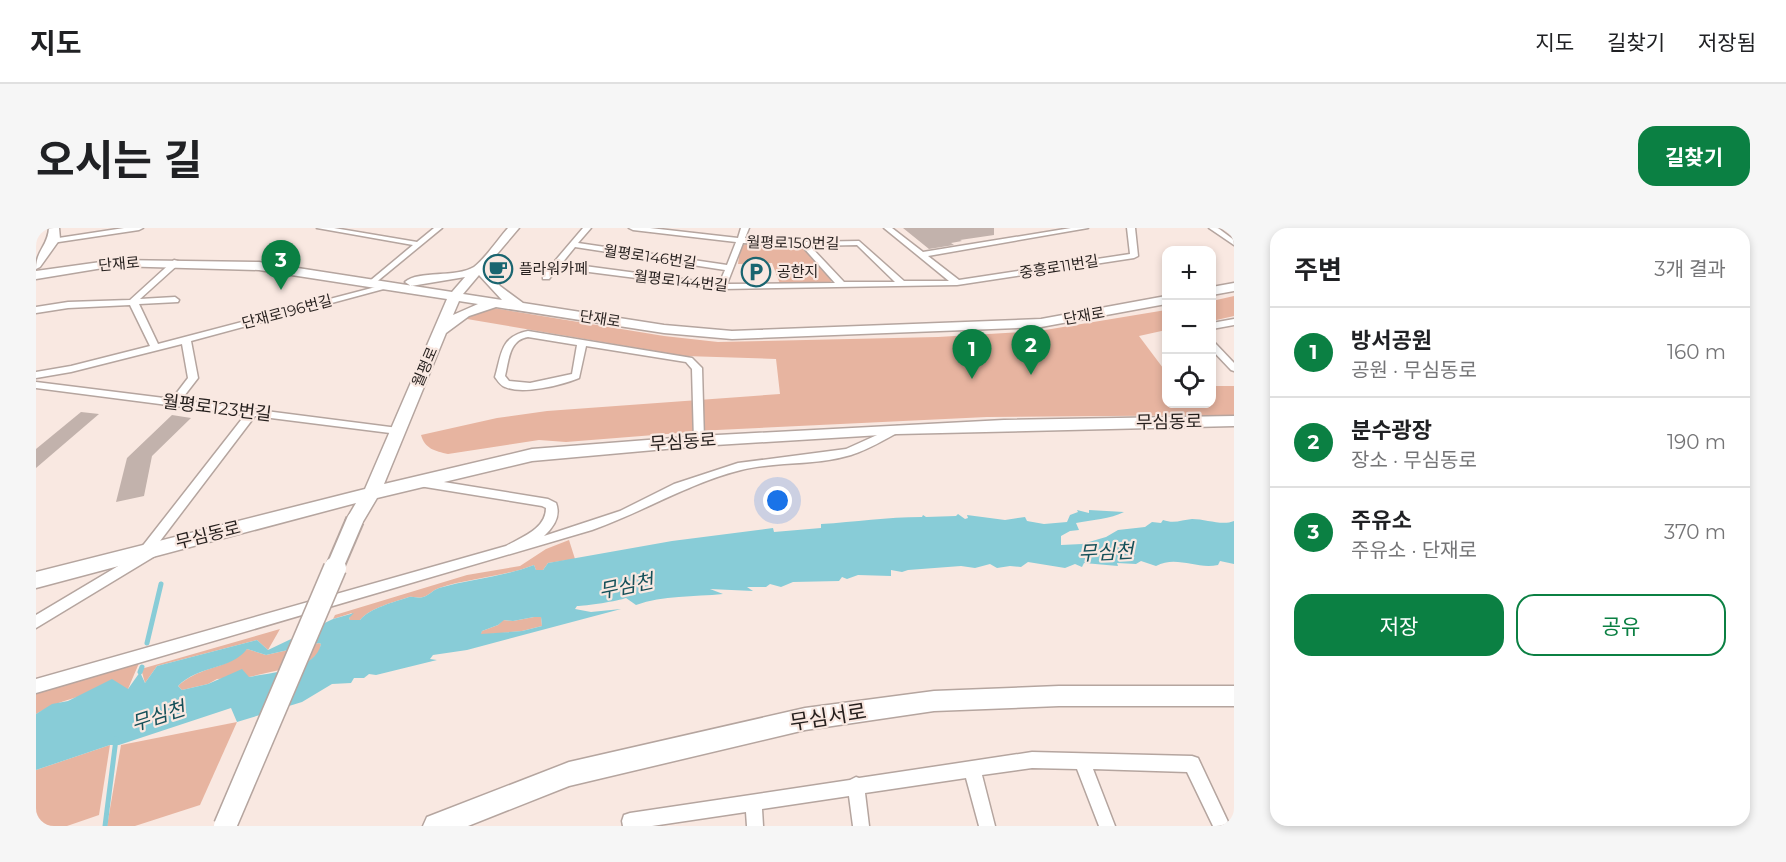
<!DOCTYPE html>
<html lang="ko">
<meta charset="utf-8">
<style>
:root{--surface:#fff;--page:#f6f6f6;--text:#202124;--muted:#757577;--line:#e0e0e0;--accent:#0b8043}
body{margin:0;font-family:Montserrat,"Noto Sans KR",sans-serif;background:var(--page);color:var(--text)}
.controls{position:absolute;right:18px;top:18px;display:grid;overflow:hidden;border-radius:12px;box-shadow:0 3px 9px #0003}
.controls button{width:54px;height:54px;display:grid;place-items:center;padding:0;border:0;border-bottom:2px solid var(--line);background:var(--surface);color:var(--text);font:30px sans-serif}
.you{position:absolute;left:742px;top:273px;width:21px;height:21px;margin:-15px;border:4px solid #fff;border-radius:50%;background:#1a73e8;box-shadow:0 0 0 9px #1a73e833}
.badge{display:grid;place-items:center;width:39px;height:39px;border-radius:50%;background:var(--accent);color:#fff;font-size:20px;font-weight:700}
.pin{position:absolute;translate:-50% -50px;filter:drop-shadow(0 2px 3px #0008)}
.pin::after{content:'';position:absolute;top:32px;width:21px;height:18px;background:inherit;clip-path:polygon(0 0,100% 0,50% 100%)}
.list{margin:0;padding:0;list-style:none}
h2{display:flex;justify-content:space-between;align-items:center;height:78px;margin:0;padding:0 24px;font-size:26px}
h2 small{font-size:20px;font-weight:400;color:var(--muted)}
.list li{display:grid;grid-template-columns:39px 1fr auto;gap:18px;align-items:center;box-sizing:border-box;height:90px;padding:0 24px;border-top:2px solid var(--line)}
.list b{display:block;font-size:22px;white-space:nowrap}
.list p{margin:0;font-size:20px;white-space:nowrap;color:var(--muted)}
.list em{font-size:20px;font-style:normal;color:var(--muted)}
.actions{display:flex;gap:12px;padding:18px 24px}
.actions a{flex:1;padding:14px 0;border:2px solid var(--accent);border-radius:18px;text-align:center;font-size:21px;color:var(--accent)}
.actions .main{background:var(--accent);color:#fff}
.icon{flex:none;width:33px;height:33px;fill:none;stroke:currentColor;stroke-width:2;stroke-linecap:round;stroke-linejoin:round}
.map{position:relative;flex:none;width:1198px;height:598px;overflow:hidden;border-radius:18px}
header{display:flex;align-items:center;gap:36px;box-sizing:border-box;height:84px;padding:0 30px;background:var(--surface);border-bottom:2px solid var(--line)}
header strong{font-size:28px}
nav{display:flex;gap:33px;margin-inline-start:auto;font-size:21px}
.intro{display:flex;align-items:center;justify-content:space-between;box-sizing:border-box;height:144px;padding:0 36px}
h1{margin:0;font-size:42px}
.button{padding:15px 27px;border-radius:18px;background:var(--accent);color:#fff;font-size:21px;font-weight:700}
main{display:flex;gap:36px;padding:0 36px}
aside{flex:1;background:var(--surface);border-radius:18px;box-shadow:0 3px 9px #0003}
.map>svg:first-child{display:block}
.green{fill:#e7b4a0}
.water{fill:#88ccd7;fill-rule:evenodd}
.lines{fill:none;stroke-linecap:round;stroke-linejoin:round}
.stream{stroke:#88ccd7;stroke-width:5}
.building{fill:#c2b2ac}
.street-casing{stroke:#b5a59f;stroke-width:3}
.secondary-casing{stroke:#b5a59f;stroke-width:3}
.street{fill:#fff;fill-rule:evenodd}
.secondary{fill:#fff;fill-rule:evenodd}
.secondary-bridge-far1-casing{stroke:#b5a59f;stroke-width:20;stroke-linecap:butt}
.secondary-bridge-casing{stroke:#b5a59f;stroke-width:25;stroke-linecap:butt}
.secondary-bridge-far1{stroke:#fff;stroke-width:16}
.secondary-bridge{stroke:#fff;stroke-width:22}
.labels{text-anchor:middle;stroke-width:4.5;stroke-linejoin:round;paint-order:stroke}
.far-street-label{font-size:15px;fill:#251f1d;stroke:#f9e8e1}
.far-poi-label{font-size:15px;fill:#251f1d;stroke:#f9e8e1;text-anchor:start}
.street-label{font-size:18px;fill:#251f1d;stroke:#f9e8e1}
.water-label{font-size:20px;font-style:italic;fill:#155059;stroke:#f9e8e1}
.near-street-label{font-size:21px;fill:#251f1d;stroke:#f9e8e1}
</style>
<header>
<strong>지도</strong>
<nav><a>지도</a><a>길찾기</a><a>저장됨</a></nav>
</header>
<div class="intro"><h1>오시는 길</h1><a class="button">길찾기</a></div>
<main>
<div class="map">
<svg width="1198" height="598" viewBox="0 0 1198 598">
<rect width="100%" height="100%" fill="#f9e8e1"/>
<g class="green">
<path d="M 712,16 L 769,21 L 797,52 L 793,55 L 744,56 L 736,35 L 702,36 L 704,22 L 707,17 Z"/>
<path d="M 1198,68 L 1198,88 L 1176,93 L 1176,73 Z"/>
<path d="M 451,79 L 628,108 L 682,114 L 902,109 L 1003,103 L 1130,82 L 1130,102 L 1103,108 L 1130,144 L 1130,176 L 1176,176 L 1176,158 L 1198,158 L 1198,187 L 951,189 L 681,202 L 530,214 L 503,212 L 412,226 C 399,223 389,221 385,207 L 461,190 L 511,183 L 744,166 L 740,131 L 649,128 L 425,90 Z"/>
<path d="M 533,312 L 539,331 L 512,335 L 507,342 L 500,342 L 498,337 C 467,349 434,350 403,360 C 397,362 392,368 387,369 C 383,371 378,368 373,369 C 358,374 334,380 324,392 L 314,392 L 313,390 L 316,385 L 297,391 L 299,387 L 431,347 L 484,338 L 510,321 Z"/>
<path d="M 498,389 L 505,389 L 506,398 L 486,403 L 444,407 L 446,403 L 462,397 L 467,392 L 477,393 Z"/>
<path d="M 244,401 L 232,422 L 221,412 L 121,438 L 109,455 L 105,441 Z"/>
<path d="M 283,415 L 285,416 L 283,425 L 270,436 L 213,449 L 181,451 L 172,456 L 146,462 L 142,458 C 159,443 171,443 190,435 C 198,432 204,425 211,421 L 230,427 Z"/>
<path d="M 106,428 L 92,461 C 59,464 29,469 0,486 L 0,459 Z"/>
<path d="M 201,494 L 164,577 L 99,598 L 71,598 L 85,517 Z"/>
<path d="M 74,517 L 63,587 L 31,598 L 0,598 L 0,542 Z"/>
</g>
<path class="water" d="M 1041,282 L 1053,285 L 1053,282 L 1088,284 C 1075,291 1055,292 1040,295 L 1043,302 L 1034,303 L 1025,308 L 1025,317 L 1046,316 L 1070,309 L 1082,302 L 1109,299 L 1116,294 L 1125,295 L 1127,292 C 1138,296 1146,292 1156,291 C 1170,291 1186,298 1198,293 L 1198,336 L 1184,333 L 1182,337 C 1161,342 1141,327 1120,338 L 1105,333 L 1100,336 L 1081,335 L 1082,338 L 1048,335 L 1046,339 L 1039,336 L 1029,340 L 992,334 L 985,339 L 974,338 L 961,340 L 954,336 L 939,340 L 925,338 L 872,342 L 866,344 L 855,342 L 855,348 L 822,347 L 811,351 L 806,349 L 803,353 L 757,354 L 745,359 L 734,356 L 730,359 L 711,359 L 717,363 L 674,361 L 687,366 C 658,369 627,367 600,377 L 590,370 C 583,373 549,378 541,378 L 539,381 L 555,384 L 585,381 L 431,422 L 397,427 L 394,431 L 401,432 L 340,447 L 333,446 L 328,450 L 318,450 L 315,455 L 296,456 L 266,474 L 201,494 L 195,480 L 83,517 L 74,517 L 0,542 L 0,486 L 16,476 L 32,473 L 76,451 L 92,461 L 104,444 L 109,455 L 121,438 L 221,412 L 232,422 L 297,391 L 318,385 L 313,390 L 314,392 L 324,392 C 334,380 358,374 373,369 C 378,368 383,371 387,369 C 392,368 397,362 403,360 C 434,351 467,349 498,337 L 500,342 L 507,342 L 512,335 L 636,313 L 737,300 L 738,304 L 785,300 L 785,296 C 819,294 851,289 886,289 L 887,287 L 890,289 L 920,288 L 922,286 L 929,291 L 932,290 L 931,287 L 969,292 L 989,289 L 991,293 L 1008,296 L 1031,294 L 1034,287 L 1042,284 ZM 498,389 L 505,389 L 506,398 L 486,403 L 445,406 L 446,403 L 462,397 L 468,392 L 477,393 ZM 283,415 L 285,416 C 279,443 236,444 213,449 L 206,441 L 172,456 L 146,462 L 142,458 C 163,437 195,442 211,421 L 230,427 Z"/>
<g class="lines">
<g class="stream">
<path d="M 111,415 L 125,356"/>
<path d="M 104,444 L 106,439"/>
<path d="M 69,598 L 80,511"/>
</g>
</g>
<g class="building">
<path d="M 867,0 L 958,0 L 958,7 L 924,12 L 926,13 L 915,15 L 918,17 L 893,21 Z"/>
<path d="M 45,184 L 63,186 L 0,240 L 0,221 Z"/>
<path d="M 136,187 L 155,190 L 116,228 L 108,268 L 80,274 L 91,230 Z"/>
</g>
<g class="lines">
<g class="street-casing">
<g id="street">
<path d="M 88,0 L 107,0 L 103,2 L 16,15 L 12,13 L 16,11 Z"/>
<path d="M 281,0 L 298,0 L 381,14 L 398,0 L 406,0 L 338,56 L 334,54 L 335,52 L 377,17 Z"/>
<path d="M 547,0 L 555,0 L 542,15 L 691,37 L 700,14 L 597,2 L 593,0 L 614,0 L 702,10 L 705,0 L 713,0 L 709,10 L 766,14 L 823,13 L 868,53 L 913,53 L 848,0 L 856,0 L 887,24 L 1035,0 L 1052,0 L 892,28 L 923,52 L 1094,26 L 1091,0 L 1099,0 L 1102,28 L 1098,30 L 921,57 L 686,61 L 522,40 L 513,51 L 507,51 L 507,47 ZM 707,15 L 766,18 L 799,55 L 691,56 ZM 821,17 L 859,54 L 808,54 L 774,18 ZM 539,19 L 689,42 L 683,56 L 526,35 Z"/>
<path d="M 1173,0 L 1182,0 L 1198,12 L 1198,17 Z"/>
<path d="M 138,32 L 145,34 L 104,71 L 139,69 L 143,72 L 142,74 L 103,76 L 122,116 L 355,55 L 355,59 L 155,113 L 162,150 L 145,172 L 362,200 L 367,203 L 362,206 L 219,188 L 118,321 L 121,325 L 119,328 L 0,400 L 0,387 L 104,325 L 103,323 L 105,320 L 209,187 L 0,160 L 0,154 L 136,171 L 152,150 L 146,116 L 35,144 L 0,150 L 0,144 L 35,138 L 114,118 L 94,77 L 32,80 L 0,85 L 0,79 L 32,74 L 94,72 Z"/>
<path d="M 1198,91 L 1198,97 L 1176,101 L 1176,95 Z"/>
<path d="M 492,103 L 656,130 L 666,140 L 668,213 L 667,216 L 663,217 L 658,213 L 656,141 L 650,134 L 550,118 L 543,150 C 526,157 487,167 469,159 C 464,157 462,153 459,149 C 466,125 464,109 492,103 ZM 492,109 L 541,117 L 536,146 L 494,155 L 473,153 L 469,148 C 473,132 473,112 492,109 Z"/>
<path d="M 1176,114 L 1179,115 L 1198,135 L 1198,143 L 1195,142 L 1176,122 Z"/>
<path d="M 861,198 L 865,199 L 866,201 L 865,203 C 849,211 832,222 815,227 C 779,238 741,233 705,242 C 653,255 607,284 556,302 L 0,465 L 0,451 L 470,318 C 486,309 510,301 510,280 L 506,278 L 383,258 L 377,254 L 379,251 L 383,250 L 512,271 L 520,275 C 525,288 518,299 508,308 L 584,283 L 638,256 L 702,235 L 810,221 Z"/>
<path d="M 996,524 L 1156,528 L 1162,530 L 1194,598 L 1177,598 L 1151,544 L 1057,541 L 1079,598 L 1063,598 L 1041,541 L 996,540 L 946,547 L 959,598 L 943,598 L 930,550 L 829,565 L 833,598 L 817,598 L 813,568 L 726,581 L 727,598 L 711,598 L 710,584 L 616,598 L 587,598 L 586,593 L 588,587 L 594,585 L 814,552 L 820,549 L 823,550 Z"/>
</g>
</g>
<g class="secondary-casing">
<g id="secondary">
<path d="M 13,0 L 23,0 L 24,11 L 4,39 L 0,41 C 0,22 12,18 13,0 Z"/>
<path d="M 472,0 L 483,0 L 450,39 L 464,58 L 487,75 L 628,97 L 696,103 L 1005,91 L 1130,68 L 1130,76 L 1005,99 L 696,111 L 628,105 L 460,79 L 433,88 L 410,105 L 348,256 L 496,221 L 663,208 L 968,192 L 1198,188 L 1198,198 L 861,206 L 663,218 L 496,233 L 341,270 L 325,297 L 319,299 L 313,297 L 310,292 L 320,275 L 0,360 L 0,344 L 329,261 L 411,71 L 223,42 L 79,38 L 0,51 L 0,43 L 79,32 L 223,34 L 416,64 L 429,49 L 375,58 L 369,54 C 383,42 420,50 438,39 C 448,32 463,10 472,0 ZM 443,47 L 466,72 L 427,66 ZM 423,73 L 442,76 L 417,87 Z"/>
<path d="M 1198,55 L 1198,63 L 1176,67 L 1176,59 Z"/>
<path d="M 1023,458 L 1198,458 L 1198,478 L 1023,478 L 898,483 L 769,502 L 533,558 L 432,598 L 387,598 L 391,589 L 533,534 L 769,480 L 898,463 Z"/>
</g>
</g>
<use href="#street" class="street"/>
<use href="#secondary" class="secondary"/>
<g class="secondary-bridge-far1-casing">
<path id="secondary-bridge-far1" d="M 298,341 L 319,292"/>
</g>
<g class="secondary-bridge-casing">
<path id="secondary-bridge" d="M 189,598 L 299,340"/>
</g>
<use href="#secondary-bridge-far1" class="secondary-bridge-far1"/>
<use href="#secondary-bridge" class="secondary-bridge"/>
</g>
<defs>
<g id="cafe-ring" transform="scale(1.5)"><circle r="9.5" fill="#f9e8e1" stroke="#1a6570" stroke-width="1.5"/><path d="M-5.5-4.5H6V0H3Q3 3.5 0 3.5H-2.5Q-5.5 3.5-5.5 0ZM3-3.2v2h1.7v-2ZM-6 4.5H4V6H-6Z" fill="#1a6570"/></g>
<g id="parking-ring" transform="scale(1.5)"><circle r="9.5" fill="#f9e8e1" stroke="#1a6570" stroke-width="1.5"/><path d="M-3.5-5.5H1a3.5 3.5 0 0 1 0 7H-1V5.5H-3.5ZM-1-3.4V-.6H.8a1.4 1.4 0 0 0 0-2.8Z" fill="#1a6570"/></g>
</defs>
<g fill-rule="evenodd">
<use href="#cafe-ring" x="462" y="41"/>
<use href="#parking-ring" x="720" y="44"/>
</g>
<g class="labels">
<g class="far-street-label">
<text transform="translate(757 15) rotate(1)" y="5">월평로150번길</text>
<text transform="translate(614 29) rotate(8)" y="5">월평로146번길</text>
<text transform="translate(83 36) rotate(-5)" y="5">단재로</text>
<text transform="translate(1023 39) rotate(-9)" y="5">중흥로11번길</text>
<text transform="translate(645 53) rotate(6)" y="5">월평로144번길</text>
<text transform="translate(251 84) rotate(-15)" y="5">단재로196번길</text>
<text transform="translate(1048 88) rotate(-10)" y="5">단재로</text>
<text transform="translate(564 91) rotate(9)" y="5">단재로</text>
<text transform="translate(389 139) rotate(-67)" y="5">월평로</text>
</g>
<g class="far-poi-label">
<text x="483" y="46">플라워카페</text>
<text x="741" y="49">공한지</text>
</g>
<g class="street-label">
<text transform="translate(181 180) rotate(7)" y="6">월평로123번길</text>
<text transform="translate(1133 194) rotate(-1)" y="6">무심동로</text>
<text transform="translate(647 214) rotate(-4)" y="6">무심동로</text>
<text transform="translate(172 307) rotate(-14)" y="6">무심동로</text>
</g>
<g class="water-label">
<text transform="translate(1070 324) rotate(-3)" y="7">무심천</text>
<text transform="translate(590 358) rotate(-12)" y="7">무심천</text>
<text transform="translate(122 488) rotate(-18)" y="7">무심천</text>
</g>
<g class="near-street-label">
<text transform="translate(792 489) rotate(-9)" y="7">무심서로</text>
</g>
</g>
</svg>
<div class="controls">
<button>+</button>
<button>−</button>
<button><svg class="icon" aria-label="locate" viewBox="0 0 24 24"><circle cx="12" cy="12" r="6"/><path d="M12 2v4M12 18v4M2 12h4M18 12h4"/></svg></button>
</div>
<div class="you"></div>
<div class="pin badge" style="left:936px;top:151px">1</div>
<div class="pin badge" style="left:995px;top:147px">2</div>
<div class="pin badge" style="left:245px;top:62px">3</div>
</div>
<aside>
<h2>주변<small>3개 결과</small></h2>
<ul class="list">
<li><span class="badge">1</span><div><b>방서공원</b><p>공원 · 무심동로</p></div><em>160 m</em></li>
<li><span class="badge">2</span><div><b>분수광장</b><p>장소 · 무심동로</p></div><em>190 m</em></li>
<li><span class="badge">3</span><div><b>주유소</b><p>주유소 · 단재로</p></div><em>370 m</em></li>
</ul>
<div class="actions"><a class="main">저장</a><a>공유</a></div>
</aside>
</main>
